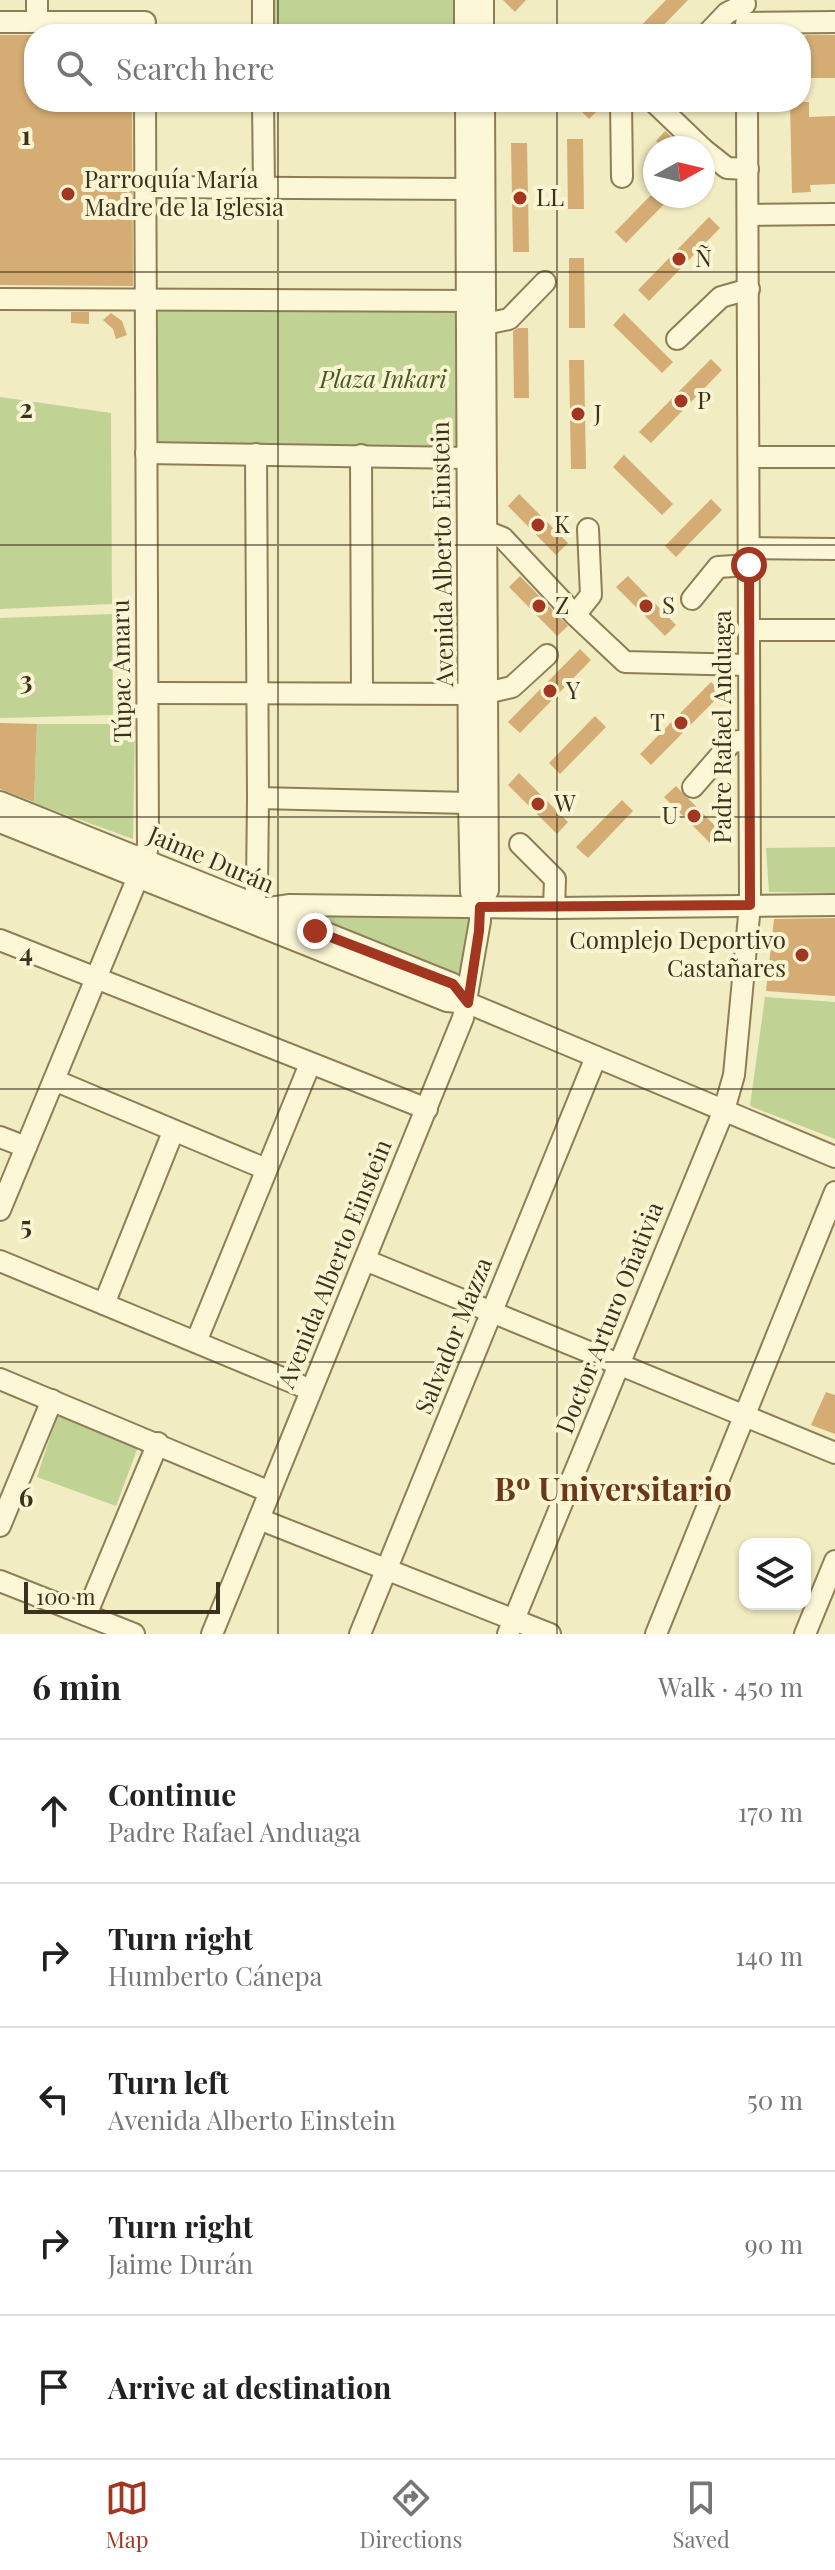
<!DOCTYPE html>
<meta charset="utf-8">
<style>
:root{--surface:#fff;--page:#f6f6f6;--text:#222;--muted:#767676;--line:#e0e0e0;--accent:#a33621}
body{margin:0;font-family:"Playfair Display",serif;background:var(--page);color:var(--text)}
.controls{position:absolute;right:24px;bottom:24px;display:grid;overflow:hidden;border-radius:16px;box-shadow:0 2px 6px #0004}
.controls button{width:72px;height:72px;display:grid;place-items:center;padding:0;border:0;border-bottom:2px solid var(--line);background:var(--surface);color:var(--text);font:40px sans-serif}
.compass{position:absolute;left:643px;top:136px;width:72px;height:72px;border-radius:50%;background:var(--surface);box-shadow:0 2px 6px #0004;rotate:82deg}
.scale{position:absolute;left:24px;bottom:20px;width:196px;box-sizing:border-box;padding-left:8px;border:4px solid #3c311c;border-top:0;font-size:22px;line-height:28px;white-space:nowrap;color:#3c311c;-webkit-text-stroke:6px #f9f4d2;paint-order:stroke}
.stop{position:absolute;width:24px;height:24px;margin:-18px;border:6px solid #a33621;border-radius:50%;background:#fff}
.stop.end{background:#a33621;border-color:#fff;box-shadow:0 2px 8px #0008}
.list{margin:0;padding:0;list-style:none}
h2{display:flex;justify-content:space-between;align-items:center;height:104px;margin:0;padding:0 32px;font-size:34px}
h2 small{font-size:26px;font-weight:400;color:var(--muted)}
.list li{display:grid;grid-template-columns:52px 1fr auto;gap:24px;align-items:center;box-sizing:border-box;height:144px;padding:0 32px;border-top:2px solid var(--line)}
.list b{display:block;font-size:30px;white-space:nowrap}
.list p{margin:0;font-size:26px;white-space:nowrap;color:var(--muted)}
.list em{font-size:26px;font-style:normal;color:var(--muted)}
.icon{flex:none;width:44px;height:44px;fill:none;stroke:currentColor;stroke-width:2;stroke-linecap:round;stroke-linejoin:round}
.map{position:relative;flex:none;width:835px;height:1634px;overflow:hidden}
.search{position:absolute;background:var(--surface);box-shadow:0 2px 6px #0004;left:24px;right:24px;top:24px;height:88px;display:flex;align-items:center;gap:20px;box-sizing:border-box;padding:0 28px;border-radius:32px;color:var(--muted);font-size:30px}
.sheet{height:824px;background:var(--surface)}
nav{display:flex;justify-content:space-around;align-items:center;box-sizing:border-box;height:112px;border-top:2px solid var(--line);background:var(--surface);font-size:22px;color:var(--muted)}
nav a{display:grid;justify-items:center;gap:4px}
nav .on{color:var(--accent)}
.map>svg:first-child{display:block}
.green{fill:#c0d294}
.building{fill:#d4ac74}
.lines{fill:none;stroke-linecap:round;stroke-linejoin:round}
.minor-casing{stroke:#8e7e57;stroke-width:24}
.minor{stroke:#fcf7d6;stroke-width:20}
.route{stroke:#a33621;stroke-width:10}
.grid{fill:none;stroke:#3c311c;stroke-width:2;stroke-opacity:0.55}
.poi-dot{fill:#a33621;stroke:#f9f4d2;stroke-width:3}
.labels{text-anchor:middle;stroke-width:8;stroke-linejoin:round;paint-order:stroke}
.poi-label{font-size:24px;fill:#3c311c;stroke:#f9f4d2;text-anchor:start}
.park-label{font-size:24px;font-style:italic;fill:#425b21;stroke:#f9f4d2}
.street-label{font-size:24px;fill:#3c311c;stroke:#f9f4d2}
.district-label{font-size:32px;font-weight:bold;fill:#6d3818;stroke:#f9f4d2}
.grid-label{font-size:26px;text-anchor:middle;font-weight:bold;fill:#3c311c;stroke:#f9f4d2;stroke-width:8;stroke-linejoin:round;paint-order:stroke}
</style>
<div class="map">
<svg width="835" height="1634" viewBox="0 0 835 1634">
<rect width="100%" height="100%" fill="#f2ecc2"/>
<g class="green">
<path d="M 263,0 L 458,0 L 460,34 L 263,34 Z"/>
<path d="M 460,304 L 461,457 L 156,453 L 158,306 Z"/>
<path d="M 0,397 L 111,413 L 112,604 L 0,609 Z"/>
<path d="M 112,614 L 113,715 L 0,718 L 0,618 Z"/>
<path d="M 37,724 L 135,724 L 133,839 L 34,803 Z"/>
<path d="M 835,847 L 835,893 L 769,892 L 766,848 Z"/>
<path d="M 330,912 L 467,912 L 471,943 L 461,977 L 329,925 Z"/>
<path d="M 765,997 L 835,1002 L 835,1139 L 750,1106 Z"/>
<path d="M 59,1409 L 141,1439 L 116,1506 L 37,1477 Z"/>
</g>
<g class="building">
<path d="M 503,0 L 526,0 L 515,12 Z"/>
<path d="M 666,0 L 688,0 L 655,34 L 633,34 Z"/>
<path d="M 0,35 L 34,35 L 34,102 L 132,102 L 133,286 L 0,285 Z"/>
<path d="M 807,35 L 835,35 L 835,78 L 801,78 L 801,37 Z"/>
<path d="M 572,102 L 594,102 L 600,108 L 589,119 Z"/>
<path d="M 790,102 L 809,102 L 809,117 L 835,116 L 835,184 L 810,185 L 811,192 L 792,193 Z"/>
<path d="M 665,131 L 683,148 L 663,148 L 656,141 Z"/>
<path d="M 567,139 L 583,139 L 584,209 L 568,209 Z"/>
<path d="M 511,143 L 527,143 L 529,252 L 513,252 Z"/>
<path d="M 703,166 L 715,178 L 703,191 Z"/>
<path d="M 650,196 L 672,196 L 626,243 L 615,232 Z"/>
<path d="M 709,217 L 720,228 L 649,301 L 638,290 Z"/>
<path d="M 569,258 L 584,258 L 585,328 L 569,328 Z"/>
<path d="M 71,312 L 89,312 L 89,324 L 71,323 Z"/>
<path d="M 111,313 L 122,321 L 127,335 L 116,339 L 113,329 L 103,320 Z"/>
<path d="M 624,313 L 673,362 L 662,373 L 613,325 Z"/>
<path d="M 518,328 L 528,328 L 529,398 L 514,398 L 513,331 Z"/>
<path d="M 711,359 L 722,370 L 651,443 L 639,432 Z"/>
<path d="M 569,360 L 584,360 L 586,469 L 571,469 Z"/>
<path d="M 624,455 L 673,504 L 662,515 L 613,467 Z"/>
<path d="M 519,494 L 568,543 L 556,555 L 508,506 Z"/>
<path d="M 711,499 L 722,510 L 676,557 L 665,546 Z"/>
<path d="M 520,576 L 568,626 L 557,636 L 509,587 Z"/>
<path d="M 628,576 L 676,625 L 665,636 L 616,587 Z"/>
<path d="M 580,649 L 591,660 L 520,733 L 508,722 Z"/>
<path d="M 711,682 L 722,693 L 651,765 L 640,754 Z"/>
<path d="M 595,716 L 606,727 L 560,774 L 549,763 Z"/>
<path d="M 0,723 L 37,724 L 34,802 L 0,789 Z"/>
<path d="M 519,773 L 568,822 L 557,834 L 508,785 Z"/>
<path d="M 676,786 L 724,835 L 713,846 L 664,797 Z"/>
<path d="M 622,800 L 633,811 L 588,858 L 576,847 Z"/>
<path d="M 835,918 L 835,996 L 766,991 L 774,919 Z"/>
<path d="M 826,1392 L 835,1395 L 835,1434 L 811,1425 Z"/>
</g>
<g class="lines">
<g class="minor-casing">
<g id="minor">
<path d="M 37,0 L 37,22"/>
<path d="M 263,0 L 263,34"/>
<path d="M 465,0 L 465,34"/>
<path d="M 483,0 L 483,34"/>
<path d="M 0,22 L 145,22"/>
<path d="M 746,23 L 835,22"/>
<path d="M 707,34 L 727,13 L 745,4"/>
<path d="M 263,102 L 264,188"/>
<path d="M 621,102 L 622,177"/>
<path d="M 654,102 L 702,148"/>
<path d="M 703,149 L 727,168 L 748,169"/>
<path d="M 146,187 L 466,189"/>
<path d="M 748,215 L 835,214"/>
<path d="M 0,299 L 477,301"/>
<path d="M 485,324 L 509,319 L 545,282"/>
<path d="M 677,339 L 721,297 L 749,289"/>
<path d="M 146,453 L 468,458"/>
<path d="M 361,455 L 362,692"/>
<path d="M 749,457 L 835,457"/>
<path d="M 475,532 L 493,534 L 503,538 L 575,615 L 625,662 L 749,665"/>
<path d="M 749,548 L 835,549"/>
<path d="M 692,599 L 718,567 L 749,565"/>
<path d="M 575,615 L 591,595 L 588,529"/>
<path d="M 750,630 L 835,630"/>
<path d="M 149,693 L 470,694"/>
<path d="M 486,693 L 512,687 L 547,655"/>
<path d="M 693,787 L 732,742 L 748,740"/>
<path d="M 258,798 L 469,803"/>
<path d="M 0,802 L 453,984 L 468,1003"/>
<path d="M 0,822 L 447,1001 L 468,1003 L 835,1157"/>
<path d="M 520,844 L 555,879 L 554,908"/>
<path d="M 253,905 L 257,885 L 258,798 L 256,454"/>
<path d="M 480,907 L 488,890 L 484,102"/>
<path d="M 262,909 L 290,905 L 554,908 L 835,905"/>
<path d="M 0,940 L 427,1109"/>
<path d="M 54,1080 L 266,1169"/>
<path d="M 0,1137 L 26,1147"/>
<path d="M 0,1210 L 145,860 L 148,845 L 145,102"/>
<path d="M 365,1260 L 835,1453"/>
<path d="M 0,1261 L 311,1390"/>
<path d="M 104,1304 L 173,1132"/>
<path d="M 196,1342 L 310,1064"/>
<path d="M 0,1379 L 270,1492"/>
<path d="M 259,1519 L 550,1634"/>
<path d="M 0,1526 L 52,1400"/>
<path d="M 0,1581 L 134,1634"/>
<path d="M 86,1615 L 158,1443"/>
<path d="M 212,1634 L 463,1018 L 480,921 L 480,907 L 471,892 L 469,803 L 466,102"/>
<path d="M 360,1634 L 596,1057"/>
<path d="M 508,1634 L 724,1110 L 734,1075 L 750,905 L 747,102"/>
<path d="M 656,1634 L 835,1192"/>
<path d="M 805,1634 L 835,1561"/>
</g>
</g>
<use href="#minor" class="minor"/>
</g>
<g class="lines">
<path class="route" d="M 315,931 L 453,984 L 468,1003 L 479,931 L 480,907 L 750,905 L 749,565"/>
</g>
<path class="grid" d="M 278,0 L 278,34M 557,0 L 557,34M 278,102 L 278,1634M 557,102 L 557,1634M 0,272 L 835,272M 0,545 L 835,545M 0,817 L 835,817M 0,1089 L 835,1089M 0,1362 L 835,1362"/>
<g class="poi-dot">
<circle cx="68" cy="194" r="8"/>
<circle cx="520" cy="198" r="8"/>
<circle cx="679" cy="259" r="8"/>
<circle cx="681" cy="401" r="8"/>
<circle cx="578" cy="414" r="8"/>
<circle cx="538" cy="525" r="8"/>
<circle cx="539" cy="606" r="8"/>
<circle cx="646" cy="606" r="8"/>
<circle cx="550" cy="691" r="8"/>
<circle cx="681" cy="723" r="8"/>
<circle cx="538" cy="804" r="8"/>
<circle cx="694" cy="816" r="8"/>
<circle cx="802" cy="955" r="8"/>
</g>
<g class="labels">
<g class="poi-label">
<text x="84" y="188">Parroquía María<tspan x="84" dy="28">Madre de la Iglesia</tspan></text>
<text x="536" y="206">LL</text>
<text x="695" y="267">Ñ</text>
<text x="697" y="409">P</text>
<text x="594" y="422">J</text>
<text x="554" y="533">K</text>
<text x="555" y="614">Z</text>
<text x="662" y="614">S</text>
<text x="566" y="699">Y</text>
<text x="665" y="731" text-anchor="end">T</text>
<text x="554" y="812">W</text>
<text x="678" y="824" text-anchor="end">U</text>
<text x="786" y="949" text-anchor="end">Complejo Deportivo<tspan x="786" dy="28">Castañares</tspan></text>
</g>
<g class="park-label">
<text x="383" y="388">Plaza Inkari</text>
</g>
<g class="street-label">
<text transform="translate(443 554) rotate(-91)" y="8">Avenida Alberto Einstein</text>
<text transform="translate(122 671) rotate(-91)" y="8">Túpac Amaru</text>
<text transform="translate(723 727) rotate(-90)" y="8">Padre Rafael Anduaga</text>
<text transform="translate(211 860) rotate(23)" y="8">Jaime Durán</text>
<text transform="translate(335 1264) rotate(-68)" y="8">Avenida Alberto Einstein</text>
<text transform="translate(610 1318) rotate(-68)" y="8">Doctor Arturo Oñativia</text>
<text transform="translate(454 1336) rotate(-68)" y="8">Salvador Mazza</text>
</g>
<g class="district-label">
<text x="613" y="1501">Bº Universitario</text>
</g>
</g>
<g class="grid-label">
<text x="26" y="145">1</text>
<text x="26" y="418">2</text>
<text x="26" y="690">3</text>
<text x="26" y="962">4</text>
<text x="26" y="1235">5</text>
<text x="26" y="1507">6</text>
</g>
</svg>
<div class="controls">
<button><svg class="icon" aria-label="layers" viewBox="0 0 24 24"><path d="M12 4l9 5-9 5-9-5zM3 14l9 5 9-5"/></svg></button>
</div>
<svg class="compass" viewBox="-18 -18 36 36"><path d="M0-13l5 13h-10z" fill="#e53935"/><path d="M0 13l5-13h-10z" fill="#767676"/></svg>
<div class="scale">100 m</div>
<div class="stop" style="left:749px;top:565px"></div>
<div class="stop end" style="left:315px;top:931px"></div>
<div class="search"><svg class="icon" aria-label="search" viewBox="0 0 24 24"><circle cx="10" cy="10" r="6"/><path d="M15 15l6 6"/></svg>Search here</div>
</div>
<section class="sheet">
<h2>6 min<small>Walk · 450 m</small></h2>
<ul class="list">
<li><svg class="icon" aria-label="ahead" viewBox="0 0 24 24"><path d="M12 20V5M6 11l6-6 6 6"/></svg><div><b>Continue</b><p>Padre Rafael Anduaga</p></div><em>170 m</em></li>
<li><svg class="icon" aria-label="right" viewBox="0 0 24 24"><path d="M7 20v-9h11M14 6l5 5-5 5"/></svg><div><b>Turn right</b><p>Humberto Cánepa</p></div><em>140 m</em></li>
<li><svg class="icon" aria-label="left" viewBox="0 0 24 24"><path d="M17 20v-9H6M10 6l-5 5 5 5"/></svg><div><b>Turn left</b><p>Avenida Alberto Einstein</p></div><em>50 m</em></li>
<li><svg class="icon" aria-label="right" viewBox="0 0 24 24"><path d="M7 20v-9h11M14 6l5 5-5 5"/></svg><div><b>Turn right</b><p>Jaime Durán</p></div><em>90 m</em></li>
<li><svg class="icon" aria-label="arrive" viewBox="0 0 24 24"><path d="M6 21V4h12l-3 4 3 4H6"/></svg><div><b>Arrive at destination</b></div></li>
</ul>
</section>
<nav>
<a class="on"><svg class="icon" aria-label="map" viewBox="0 0 24 24"><path d="M3 6l6-2 6 2 6-2v14l-6 2-6-2-6 2zM9 4v14M15 6v14"/></svg>Map</a>
<a><svg class="icon" aria-label="directions" viewBox="0 0 24 24"><path d="M12 3l9 9-9 9-9-9zM9 14v-3h6M13 9l2 2-2 2"/></svg>Directions</a>
<a><svg class="icon" aria-label="saved" viewBox="0 0 24 24"><path d="M7 4h10v16l-5-4-5 4z"/></svg>Saved</a>
</nav>
